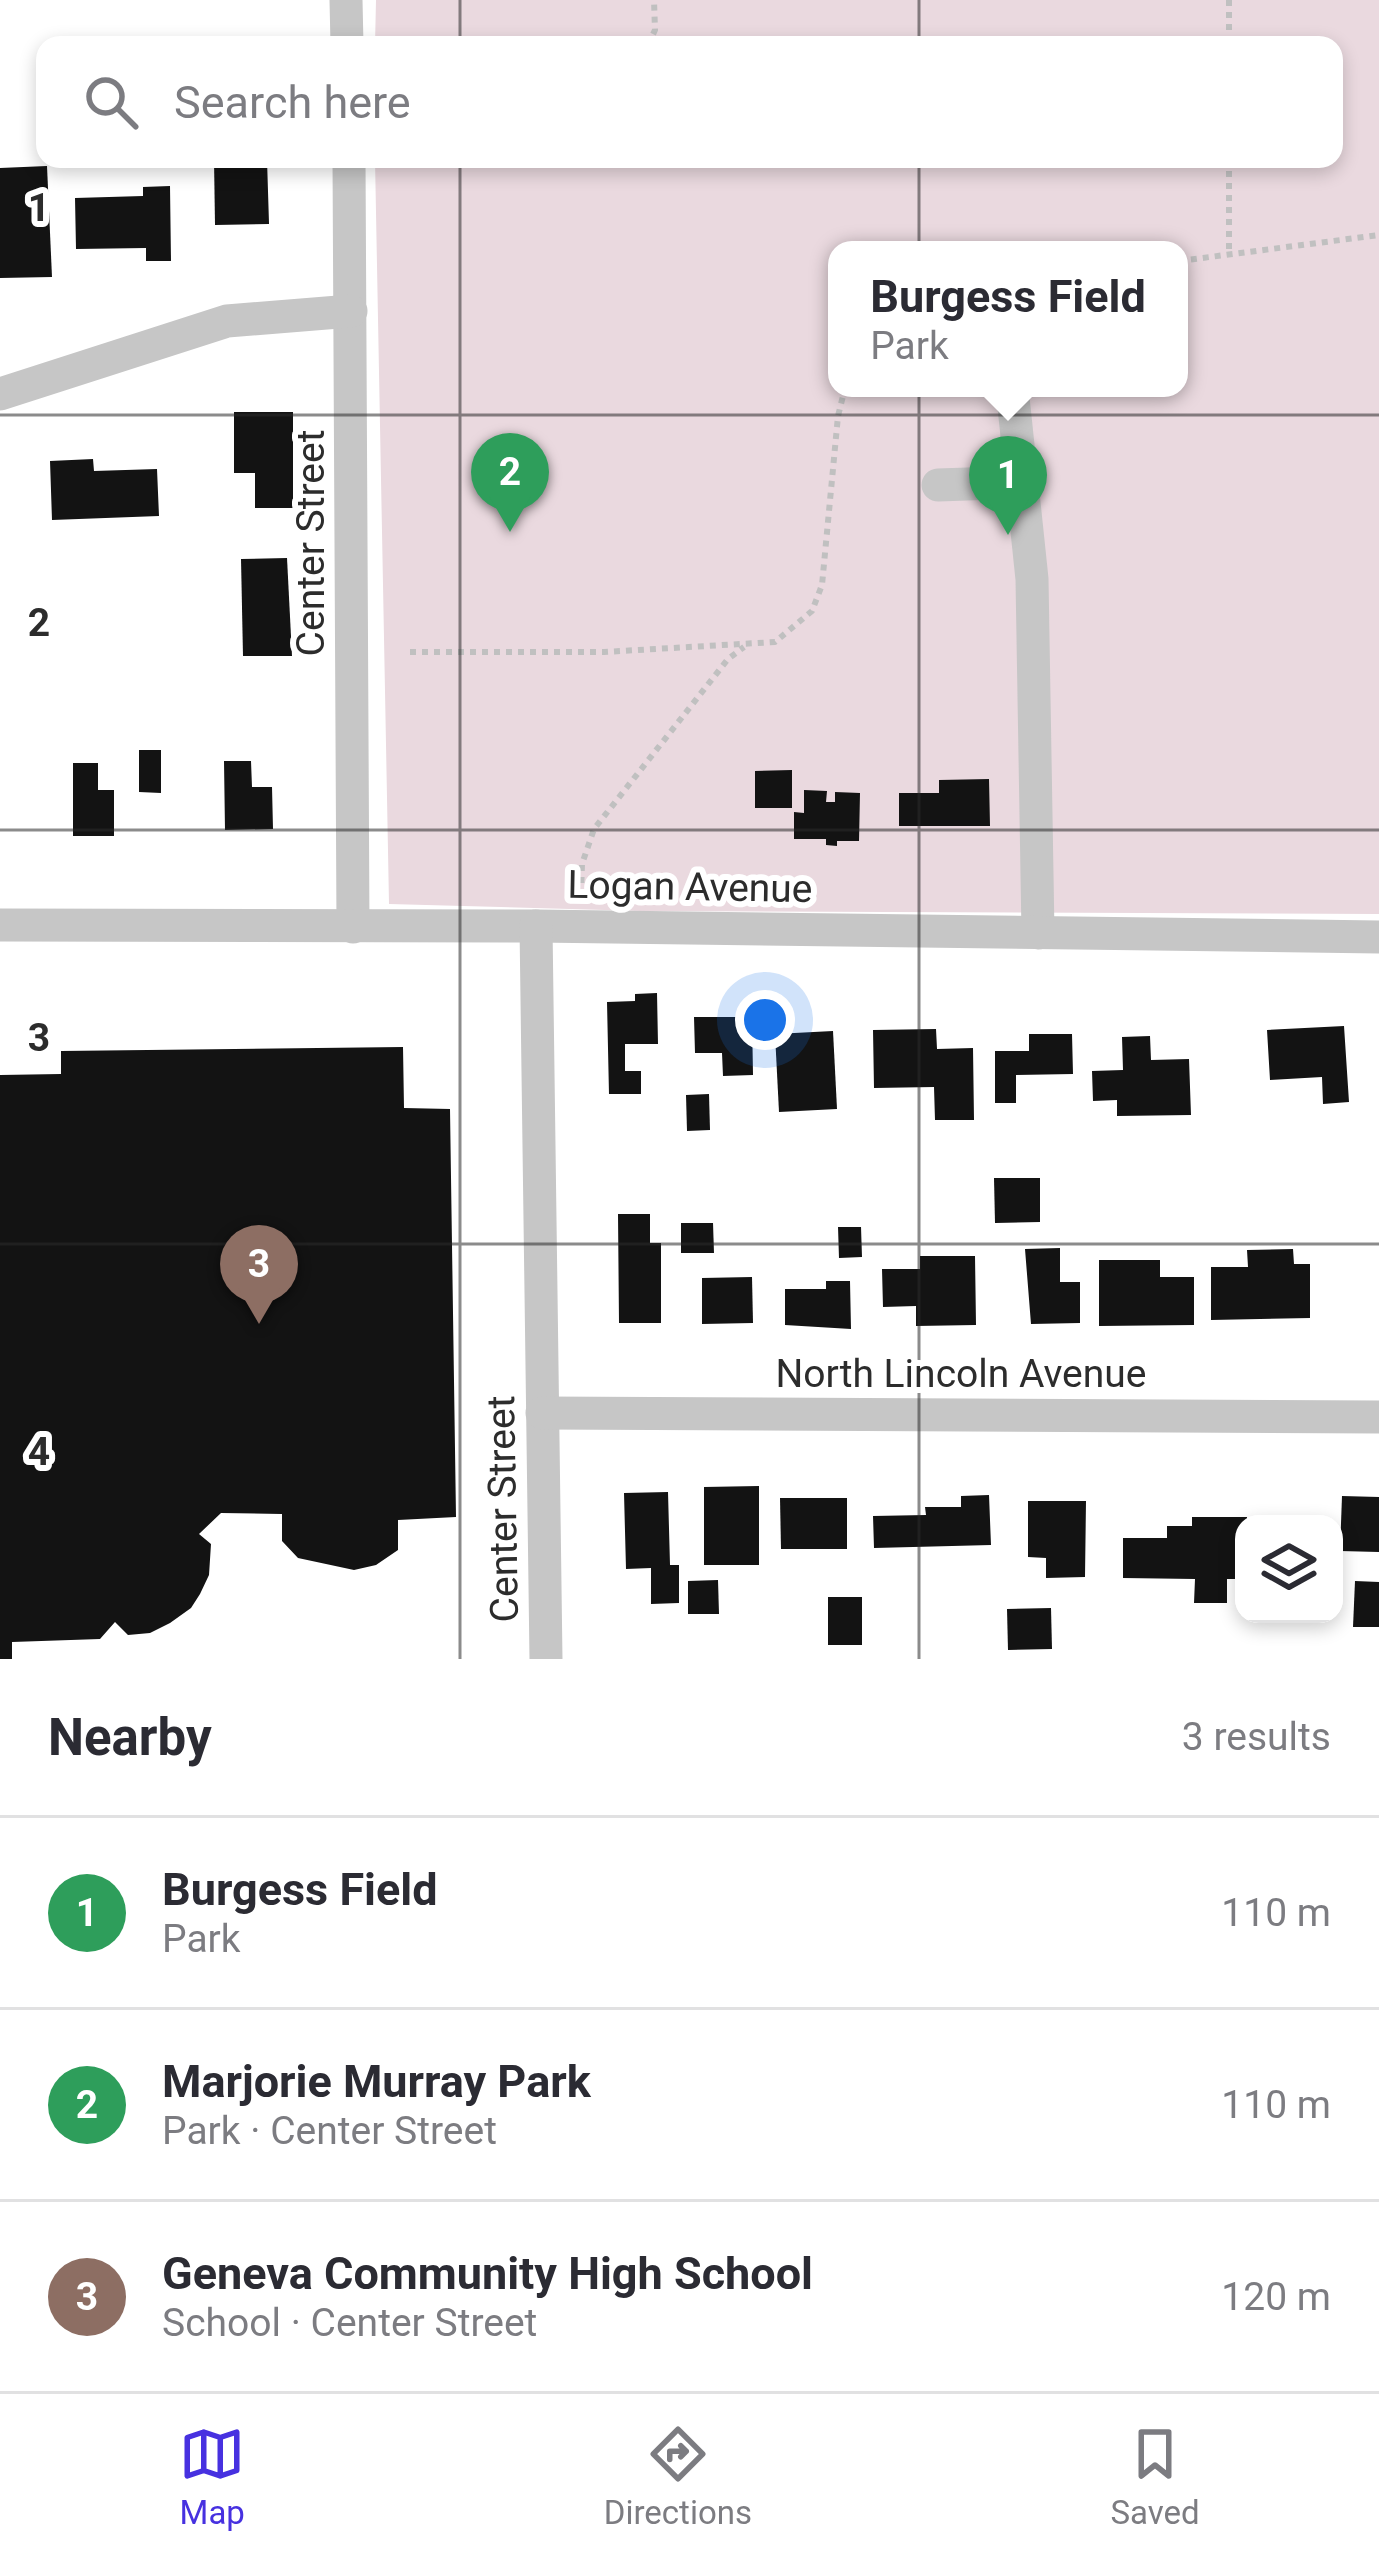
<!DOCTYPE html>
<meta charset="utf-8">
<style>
:root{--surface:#fff;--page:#f7f7f7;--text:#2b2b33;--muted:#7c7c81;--line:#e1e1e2;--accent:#4731e0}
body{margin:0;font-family:Roboto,sans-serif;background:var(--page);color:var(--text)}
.controls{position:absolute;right:36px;bottom:36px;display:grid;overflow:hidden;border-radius:24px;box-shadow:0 6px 18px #0003}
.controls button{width:108px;height:108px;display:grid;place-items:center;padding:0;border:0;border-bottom:3px solid var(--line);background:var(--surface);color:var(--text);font:60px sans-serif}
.you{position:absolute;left:765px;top:1020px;width:42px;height:42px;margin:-30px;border:9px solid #fff;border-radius:50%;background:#1a73e8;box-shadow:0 0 0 18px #1a73e833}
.badge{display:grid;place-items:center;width:78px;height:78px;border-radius:50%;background:var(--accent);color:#fff;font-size:39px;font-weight:700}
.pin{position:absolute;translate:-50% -99px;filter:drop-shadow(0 3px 6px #0008)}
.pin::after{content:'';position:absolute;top:63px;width:42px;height:36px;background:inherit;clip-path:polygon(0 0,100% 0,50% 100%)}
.popup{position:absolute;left:828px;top:241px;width:360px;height:156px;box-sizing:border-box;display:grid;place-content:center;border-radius:24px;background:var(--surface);filter:drop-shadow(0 3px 9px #0005);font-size:39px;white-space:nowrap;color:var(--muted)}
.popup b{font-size:45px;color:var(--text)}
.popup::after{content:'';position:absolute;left:50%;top:100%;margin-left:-24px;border:24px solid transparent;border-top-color:var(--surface)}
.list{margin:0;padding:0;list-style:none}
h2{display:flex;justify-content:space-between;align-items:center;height:156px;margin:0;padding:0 48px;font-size:51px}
h2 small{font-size:39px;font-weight:400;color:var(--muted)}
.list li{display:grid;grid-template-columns:78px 1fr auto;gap:36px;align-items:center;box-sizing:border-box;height:192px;padding:0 48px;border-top:3px solid var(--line)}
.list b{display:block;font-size:45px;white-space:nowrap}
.list p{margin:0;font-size:39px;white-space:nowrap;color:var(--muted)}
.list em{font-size:39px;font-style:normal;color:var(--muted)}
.icon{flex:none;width:66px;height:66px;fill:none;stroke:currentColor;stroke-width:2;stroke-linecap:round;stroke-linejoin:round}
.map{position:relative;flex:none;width:1379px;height:1659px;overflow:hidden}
.search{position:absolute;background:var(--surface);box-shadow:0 6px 18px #0003;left:36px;right:36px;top:36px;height:132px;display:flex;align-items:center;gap:30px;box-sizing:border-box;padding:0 42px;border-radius:24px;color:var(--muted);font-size:45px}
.sheet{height:732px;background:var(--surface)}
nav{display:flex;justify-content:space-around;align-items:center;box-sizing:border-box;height:168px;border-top:3px solid var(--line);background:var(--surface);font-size:33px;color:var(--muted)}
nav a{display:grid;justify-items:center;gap:6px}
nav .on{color:var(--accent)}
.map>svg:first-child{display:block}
.green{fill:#ead9df;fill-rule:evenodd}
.building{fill:#131313}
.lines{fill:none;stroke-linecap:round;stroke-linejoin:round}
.path{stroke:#c0c0c0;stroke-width:6;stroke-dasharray:6 6;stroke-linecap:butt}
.minor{stroke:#c6c6c6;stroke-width:33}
.grid{fill:none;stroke:#2c2c2c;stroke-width:3;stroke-opacity:0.55}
.labels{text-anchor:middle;stroke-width:12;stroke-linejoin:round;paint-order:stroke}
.street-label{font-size:39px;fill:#2c2c2c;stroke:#fff}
.grid-label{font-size:39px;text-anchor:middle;font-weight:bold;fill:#2c2c2c;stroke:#fff;stroke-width:12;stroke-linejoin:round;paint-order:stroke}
</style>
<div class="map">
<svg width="1379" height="1659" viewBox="0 0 1379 1659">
<rect width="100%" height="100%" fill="#fff"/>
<path class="green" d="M 376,0 L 1379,0 L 1379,914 L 640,911 L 389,904 L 375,159 L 1334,159 L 1334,45 L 375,45 ZM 837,250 L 1179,250 L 1179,388 L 837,388 Z"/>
<g class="building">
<path d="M 214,159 L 267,159 L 269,224 L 215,225 Z"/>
<path d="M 47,166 L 52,277 L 0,278 L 0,168 Z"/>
<path d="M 170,186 L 171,261 L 146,261 L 146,248 L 76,249 L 75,198 L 143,196 L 143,187 Z"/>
<path d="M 234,412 L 293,412 L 293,508 L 255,508 L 255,473 L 234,473 Z"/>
<path d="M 93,459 L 94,471 L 157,469 L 159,516 L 52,520 L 50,461 Z"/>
<path d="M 287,558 L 292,656 L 243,656 L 241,559 Z"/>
<path d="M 139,750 L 161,750 L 161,793 L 139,792 Z"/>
<path d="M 224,761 L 251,761 L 252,787 L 272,787 L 273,829 L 225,830 Z"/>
<path d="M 73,763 L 98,763 L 98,790 L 114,790 L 114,836 L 73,836 Z"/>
<path d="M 792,770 L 792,808 L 755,808 L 755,771 Z"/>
<path d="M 989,779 L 990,826 L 899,826 L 899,793 L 939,793 L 939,780 Z"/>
<path d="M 804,790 L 827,791 L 826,802 L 835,802 L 835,792 L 860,793 L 859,841 L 837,841 L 837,846 L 826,845 L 826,839 L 794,839 L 794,812 L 804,813 Z"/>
<path d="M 657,993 L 658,1044 L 625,1044 L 625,1071 L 641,1071 L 641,1094 L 609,1094 L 607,1002 L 635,1001 L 635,994 Z"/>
<path d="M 694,1017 L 752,1017 L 753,1075 L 723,1076 L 722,1053 L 695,1053 Z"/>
<path d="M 1344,1026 L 1349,1102 L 1323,1104 L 1322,1077 L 1270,1080 L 1267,1030 Z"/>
<path d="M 936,1029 L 937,1049 L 973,1048 L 974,1120 L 935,1120 L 934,1087 L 874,1088 L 873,1030 Z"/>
<path d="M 833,1031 L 837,1109 L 779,1112 L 775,1034 Z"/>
<path d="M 1029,1034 L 1072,1034 L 1073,1074 L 1016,1075 L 1016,1103 L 995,1103 L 995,1051 L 1029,1051 Z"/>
<path d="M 1150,1036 L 1151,1060 L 1189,1059 L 1191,1115 L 1117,1116 L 1117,1100 L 1093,1101 L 1092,1071 L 1123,1070 L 1122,1037 Z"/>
<path d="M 403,1047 L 404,1108 L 450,1109 L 456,1517 L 398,1520 L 398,1550 L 376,1565 L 354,1570 L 298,1558 L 282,1541 L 282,1514 L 221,1513 L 199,1534 L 211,1544 L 209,1575 L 200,1594 L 191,1608 L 170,1623 L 150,1633 L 128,1635 L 115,1622 L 100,1639 L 12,1642 L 12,1659 L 0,1659 L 0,1075 L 61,1074 L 61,1051 Z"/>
<path d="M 709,1094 L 710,1130 L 687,1131 L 686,1095 Z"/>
<path d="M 994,1178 L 1040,1178 L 1040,1222 L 995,1223 Z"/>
<path d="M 618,1214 L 650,1214 L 650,1243 L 661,1243 L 661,1323 L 619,1323 Z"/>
<path d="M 681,1223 L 713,1223 L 714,1253 L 681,1253 Z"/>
<path d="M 838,1227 L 861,1227 L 862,1257 L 839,1258 Z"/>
<path d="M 1060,1248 L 1060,1282 L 1080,1282 L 1080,1323 L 1031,1324 L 1025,1249 Z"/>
<path d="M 1293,1249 L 1294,1264 L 1310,1264 L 1310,1318 L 1211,1320 L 1211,1267 L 1248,1267 L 1247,1250 Z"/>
<path d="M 920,1256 L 975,1256 L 976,1325 L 916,1326 L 916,1306 L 883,1307 L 882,1269 L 920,1269 Z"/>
<path d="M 1099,1260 L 1160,1260 L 1160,1277 L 1194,1277 L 1194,1325 L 1099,1326 Z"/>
<path d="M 752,1277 L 753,1323 L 702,1324 L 702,1278 Z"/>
<path d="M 826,1281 L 850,1281 L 851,1329 L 785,1325 L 785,1289 L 826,1289 Z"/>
<path d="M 759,1486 L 759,1565 L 704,1565 L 704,1487 Z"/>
<path d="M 668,1492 L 670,1565 L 679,1565 L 679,1603 L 651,1604 L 651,1568 L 626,1569 L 624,1493 Z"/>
<path d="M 989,1495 L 991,1545 L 874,1548 L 873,1516 L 926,1515 L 925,1507 L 961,1507 L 961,1496 Z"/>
<path d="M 1342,1496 L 1379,1497 L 1379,1552 L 1340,1551 Z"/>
<path d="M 780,1498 L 847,1498 L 847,1549 L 781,1549 Z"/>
<path d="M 1028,1501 L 1086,1501 L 1085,1577 L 1046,1578 L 1046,1558 L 1028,1557 Z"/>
<path d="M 1192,1517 L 1247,1517 L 1244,1579 L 1227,1579 L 1227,1603 L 1194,1603 L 1195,1579 L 1123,1578 L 1123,1538 L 1167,1538 L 1167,1526 L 1192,1526 Z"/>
<path d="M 718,1580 L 719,1614 L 688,1614 L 688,1581 Z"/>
<path d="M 1355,1581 L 1379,1582 L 1379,1627 L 1353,1627 Z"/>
<rect x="828" y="1597" width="34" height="48"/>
<path d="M 1051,1608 L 1052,1649 L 1008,1650 L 1007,1609 Z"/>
</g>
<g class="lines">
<g class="path">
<path d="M 1229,0 L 1229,45"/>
<path d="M 648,45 L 655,30 L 654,0"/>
<path d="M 1229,159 L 1229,253"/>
<path d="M 1179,261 L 1379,235"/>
<path d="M 410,652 L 604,652 L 775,642 L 812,611 L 822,585 L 838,416 L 845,388"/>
<path d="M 581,895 L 582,864 L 594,829 L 728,659 L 744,647"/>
</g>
<g class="minor">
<path d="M 346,0 L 347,45"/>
<path d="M 349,159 L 353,927"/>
<path d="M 1012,388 L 1032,579 L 1038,933"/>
<path d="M 0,394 L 227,321 L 351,311"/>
<path d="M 938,485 L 1024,482"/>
<path d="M 0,925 L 536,926 L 1379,937"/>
<path d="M 536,926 L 546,1659"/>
<path d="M 542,1413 L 1379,1417"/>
</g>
</g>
<path class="grid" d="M 460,0 L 460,45M 919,0 L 919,45M 460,159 L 460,1659M 919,159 L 919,1659M 0,415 L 1379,415M 0,830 L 1379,830M 0,1244 L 1379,1244"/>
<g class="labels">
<g class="street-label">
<text transform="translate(310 543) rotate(-90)" y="14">Center Street</text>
<text transform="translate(690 886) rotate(1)" y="14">Logan Avenue</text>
<text x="961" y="1387">North Lincoln Avenue</text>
<text transform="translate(502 1509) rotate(-91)" y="14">Center Street</text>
</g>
</g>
<g class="grid-label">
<text x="39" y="221">1</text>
<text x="39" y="636">2</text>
<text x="39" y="1051">3</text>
<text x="39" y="1465">4</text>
</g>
</svg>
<div class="controls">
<button><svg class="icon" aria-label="layers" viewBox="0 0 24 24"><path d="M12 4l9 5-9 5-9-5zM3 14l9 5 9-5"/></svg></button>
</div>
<div class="you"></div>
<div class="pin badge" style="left:1008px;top:535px;background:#2e9e5b">1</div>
<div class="popup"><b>Burgess Field</b>Park</div>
<div class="pin badge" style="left:510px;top:532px;background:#2e9e5b">2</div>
<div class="pin badge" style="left:259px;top:1324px;background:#8d6e63">3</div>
<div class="search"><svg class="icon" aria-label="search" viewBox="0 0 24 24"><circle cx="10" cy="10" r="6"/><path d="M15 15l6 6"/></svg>Search here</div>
</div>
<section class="sheet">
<h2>Nearby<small>3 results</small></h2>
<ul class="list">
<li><span class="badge" style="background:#2e9e5b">1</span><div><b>Burgess Field</b><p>Park</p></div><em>110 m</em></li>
<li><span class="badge" style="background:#2e9e5b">2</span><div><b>Marjorie Murray Park</b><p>Park · Center Street</p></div><em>110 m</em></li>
<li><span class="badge" style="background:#8d6e63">3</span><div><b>Geneva Community High School</b><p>School · Center Street</p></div><em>120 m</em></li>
</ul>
</section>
<nav>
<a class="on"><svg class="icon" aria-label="map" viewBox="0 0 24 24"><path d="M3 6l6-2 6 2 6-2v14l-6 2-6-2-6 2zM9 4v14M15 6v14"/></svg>Map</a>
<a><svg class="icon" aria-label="directions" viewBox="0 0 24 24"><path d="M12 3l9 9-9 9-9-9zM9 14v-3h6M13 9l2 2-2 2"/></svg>Directions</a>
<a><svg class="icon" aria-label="saved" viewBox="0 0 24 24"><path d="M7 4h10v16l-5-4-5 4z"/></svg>Saved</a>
</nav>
